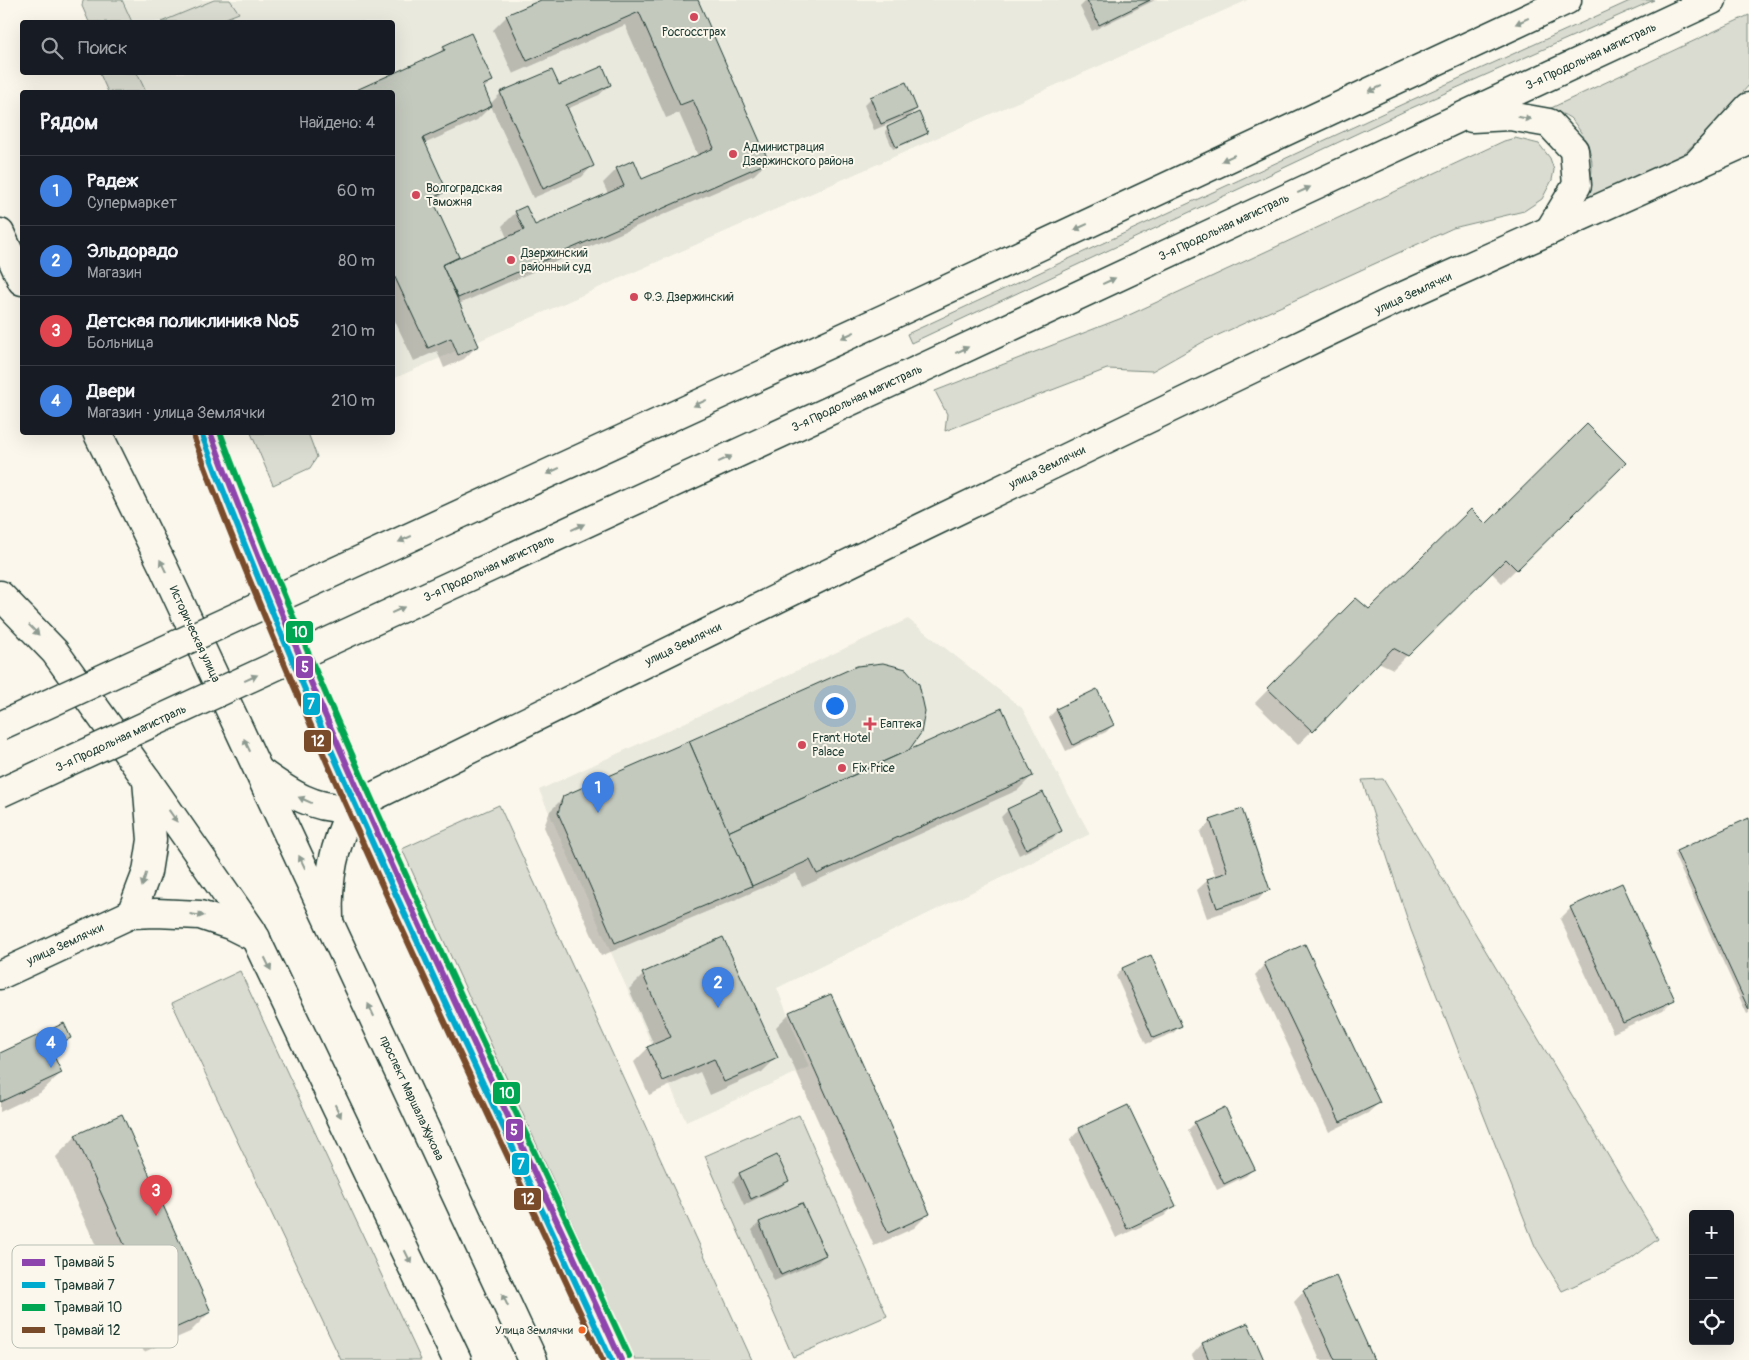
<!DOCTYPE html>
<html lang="ru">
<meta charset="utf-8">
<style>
:root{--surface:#171b24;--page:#242831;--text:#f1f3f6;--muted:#9ea1a6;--line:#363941;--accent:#7c3aed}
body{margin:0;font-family:Pangolin,sans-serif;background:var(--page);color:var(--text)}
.controls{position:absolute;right:15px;bottom:15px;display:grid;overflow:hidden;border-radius:5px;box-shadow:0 5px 20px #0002}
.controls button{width:45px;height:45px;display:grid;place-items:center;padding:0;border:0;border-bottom:1px solid var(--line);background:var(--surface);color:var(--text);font:25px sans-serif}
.you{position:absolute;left:834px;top:705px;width:18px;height:18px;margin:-12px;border:4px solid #fff;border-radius:50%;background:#1a73e8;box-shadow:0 0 0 8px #1a73e833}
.badge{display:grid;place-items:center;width:32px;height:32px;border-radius:50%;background:var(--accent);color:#fff;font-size:16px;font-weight:700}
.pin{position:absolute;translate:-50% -41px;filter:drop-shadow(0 1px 2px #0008)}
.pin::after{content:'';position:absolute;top:26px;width:18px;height:15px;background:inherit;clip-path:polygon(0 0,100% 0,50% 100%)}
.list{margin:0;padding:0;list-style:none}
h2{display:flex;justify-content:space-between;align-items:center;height:65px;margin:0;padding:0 20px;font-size:21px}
h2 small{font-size:16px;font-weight:400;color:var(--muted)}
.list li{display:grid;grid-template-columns:32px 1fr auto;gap:15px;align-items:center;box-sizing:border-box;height:70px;padding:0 20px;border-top:1px solid var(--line)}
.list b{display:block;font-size:19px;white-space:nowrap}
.list p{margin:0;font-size:16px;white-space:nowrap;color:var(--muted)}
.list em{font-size:16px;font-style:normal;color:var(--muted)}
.icon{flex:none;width:28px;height:28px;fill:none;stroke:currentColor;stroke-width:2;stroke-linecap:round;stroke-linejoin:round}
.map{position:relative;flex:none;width:1749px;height:1360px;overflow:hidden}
.search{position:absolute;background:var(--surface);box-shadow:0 5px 20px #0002;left:20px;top:20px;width:375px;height:55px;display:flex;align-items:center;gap:12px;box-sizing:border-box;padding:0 18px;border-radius:5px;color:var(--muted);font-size:19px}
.panel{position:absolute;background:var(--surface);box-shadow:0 5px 20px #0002;left:20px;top:90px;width:375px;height:345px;border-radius:5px}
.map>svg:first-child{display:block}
.built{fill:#eae9de}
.green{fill:#dbdcd1;stroke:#7d8c82}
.shadow{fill:#0003}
.building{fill:#c4c9be;stroke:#1f3d34}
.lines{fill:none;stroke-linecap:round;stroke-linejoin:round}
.secondary-casing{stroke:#1f3d34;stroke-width:31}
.highway-casing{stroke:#1f3d34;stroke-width:31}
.secondary{stroke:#fbf7ec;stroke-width:28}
.highway{stroke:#fbf7ec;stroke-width:28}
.highway-bridge-casing{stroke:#1f3d34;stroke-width:31;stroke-linecap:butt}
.highway-bridge{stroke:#fbf7ec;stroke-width:28}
.tram-1-casing{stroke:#fbf7ec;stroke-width:10}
.tram-2-casing{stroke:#fbf7ec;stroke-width:10}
.tram-3-casing{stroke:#fbf7ec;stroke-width:10}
.tram-4-casing{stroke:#fbf7ec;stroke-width:10}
.tram-1{stroke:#8e44ad;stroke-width:6}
.tram-2{stroke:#00a9ce;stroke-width:6}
.tram-3{stroke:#00a651;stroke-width:6}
.tram-4{stroke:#7a4b2a;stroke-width:6}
.oneway{fill:#8d9a90}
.poi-dot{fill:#d1495b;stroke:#fbf7ec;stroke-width:2}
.bus-dot{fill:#f26522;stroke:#fbf7ec;stroke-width:2}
.labels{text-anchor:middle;stroke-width:4;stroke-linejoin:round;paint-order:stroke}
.bus-label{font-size:11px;fill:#1f3d34;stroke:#fbf7ec;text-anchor:end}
.poi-label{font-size:12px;fill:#1f3d34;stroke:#fbf7ec;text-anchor:start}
.street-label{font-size:12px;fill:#1f3d34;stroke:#fbf7ec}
.key{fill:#fbf7ec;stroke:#b9bfb5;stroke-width:1}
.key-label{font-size:14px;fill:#1f3d34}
.line-badge{stroke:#fbf7ec;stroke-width:2}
.badge-label{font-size:14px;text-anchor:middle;font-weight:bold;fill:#fff}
</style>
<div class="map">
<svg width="1749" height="1360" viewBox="0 0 1749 1360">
<rect width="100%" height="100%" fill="#fbf7ec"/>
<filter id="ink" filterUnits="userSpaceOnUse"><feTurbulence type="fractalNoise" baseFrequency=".02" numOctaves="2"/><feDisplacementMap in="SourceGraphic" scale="10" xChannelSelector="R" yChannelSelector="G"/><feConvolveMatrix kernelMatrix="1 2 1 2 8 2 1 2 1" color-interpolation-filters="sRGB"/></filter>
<g filter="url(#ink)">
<g class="built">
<path d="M 94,0 L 1248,0 L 393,379 L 392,92 L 134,92 L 126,73 L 392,72 L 392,22 L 104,22 Z"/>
<path d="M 908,619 L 1022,708 L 1090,834 L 777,988 L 809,1067 L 686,1122 L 539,790 Z"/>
</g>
<g class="green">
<path d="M 83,0 L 122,0 L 132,22 L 89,22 L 82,6 Z"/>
<path d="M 214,0 L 230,0 L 239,13 L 216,22 L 161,22 Z"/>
<path d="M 1632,0 L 1654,0 L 1407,110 L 911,343 L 907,334 L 1405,103 Z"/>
<path d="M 1749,15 L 1749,85 L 1716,123 L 1678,159 L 1583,201 C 1595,176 1596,154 1580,131 C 1577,127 1574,121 1570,118 C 1565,114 1555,112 1549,109 Z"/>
<path d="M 104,72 L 137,73 L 146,92 L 108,92 L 100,74 Z"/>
<path d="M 1515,138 L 1539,144 L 1550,158 L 1554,170 L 1552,180 L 1542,199 L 1524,211 L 1453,228 L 1203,342 L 1152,371 L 1107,369 L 945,431 L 947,414 L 935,391 L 1127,316 L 1504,141 Z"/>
<path d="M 251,433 L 308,433 L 317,457 L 310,468 L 273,485 Z"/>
<path d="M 1383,779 L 1658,1239 L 1627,1262 L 1562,1291 L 1535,1246 L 1411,930 L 1362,780 Z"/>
<path d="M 499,805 L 752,1360 L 635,1360 L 402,849 Z"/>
<path d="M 240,971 L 421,1360 L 341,1360 L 172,1003 Z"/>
<path d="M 799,1115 L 887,1316 L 793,1357 L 705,1156 Z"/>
</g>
<g class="shadow">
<path d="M 544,0 L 697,0 L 768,161 L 754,175 L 459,304 L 478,345 L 464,359 L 444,368 L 437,351 L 414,361 L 392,315 L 392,92 L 355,92 L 436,56 L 444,48 L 492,81 L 483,89 L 490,104 L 501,93 L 558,87 L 610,85 L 599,95 L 567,109 L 592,166 L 582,177 L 533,198 L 491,106 L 477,120 L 424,144 L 446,191 L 433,204 L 458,258 L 507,238 L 502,226 L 516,212 L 534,226 L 608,194 L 603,183 L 617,169 L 642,181 L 698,156 L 679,113 L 666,118 L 625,25 L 513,74 L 493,30 L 507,16 Z"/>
<path d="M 1087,0 L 1155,0 L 1092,31 L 1080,7 Z"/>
<path d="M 871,98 L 916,109 L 905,120 L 927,133 L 924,136 L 893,149 L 885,131 L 888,128 L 904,120 L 903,118 L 874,130 L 864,105 Z"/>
<path d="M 1624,463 L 1502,583 L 1491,572 L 1393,669 L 1378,662 L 1298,745 L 1255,703 L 1356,600 L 1369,611 L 1486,526 Z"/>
<path d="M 1097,691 L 1113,725 L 1106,732 L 1066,751 L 1049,717 L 1056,710 Z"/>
<path d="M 908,749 L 904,753 L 1032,776 L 1018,790 L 802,887 L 796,873 L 737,899 L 601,956 L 544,827 L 550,811 L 564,797 Z"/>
<path d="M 1008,810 L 1061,831 L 1054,838 L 1019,855 L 1001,817 Z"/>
<path d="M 1749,819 L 1749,1013 L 1747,1014 L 1674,855 L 1677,852 Z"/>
<path d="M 1211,821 L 1268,889 L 1258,900 L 1207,918 L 1197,890 L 1208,880 L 1216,877 L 1200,832 Z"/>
<path d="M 1571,908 L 1674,999 L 1663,1010 L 1613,1033 L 1560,919 Z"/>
<path d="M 722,939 L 776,1058 L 762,1072 L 710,1095 L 700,1072 L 649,1095 L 634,1062 L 648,1048 L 654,1045 L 629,989 L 643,975 Z"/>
<path d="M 1265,964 L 1379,1103 L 1368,1113 L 1329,1132 L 1255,975 Z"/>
<path d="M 1122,969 L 1180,1026 L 1173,1033 L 1146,1044 L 1116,976 Z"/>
<path d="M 830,995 L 928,1214 L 914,1228 L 874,1246 L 776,1027 L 790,1013 Z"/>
<path d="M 69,1038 L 63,1045 L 50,1050 L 61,1073 L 40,1093 L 0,1112 L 0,1055 Z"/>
<path d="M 1195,1123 L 1253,1169 L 1246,1176 L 1217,1190 L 1188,1130 Z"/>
<path d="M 1080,1129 L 1174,1206 L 1164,1216 L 1116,1238 L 1070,1140 Z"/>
<path d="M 76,1136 L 210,1312 L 190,1332 L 144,1352 L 56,1157 Z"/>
<path d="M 740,1174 L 788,1180 L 781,1187 L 744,1205 L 733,1181 Z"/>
<path d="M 801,1205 L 825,1255 L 818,1262 L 774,1281 L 752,1230 L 759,1223 Z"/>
<path d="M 1304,1291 L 1372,1360 L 1320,1360 L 1294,1302 Z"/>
<path d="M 1247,1325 L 1262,1360 L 1194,1360 L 1192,1355 L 1202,1344 Z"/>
</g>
<g class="building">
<path d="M 541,0 L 698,0 L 769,162 L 458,298 L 442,265 L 524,230 L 515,211 L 526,206 L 535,225 L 624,186 L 616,168 L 634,160 L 642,179 L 714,148 L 693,100 L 680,105 L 639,12 L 527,61 L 506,15 Z"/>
<path d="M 1087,0 L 1150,0 L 1099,25 Z"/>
<path d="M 471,33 L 493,81 L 483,85 L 492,106 L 423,138 L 447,191 L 432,198 L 459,257 L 442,265 L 479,346 L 458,355 L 451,338 L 428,348 L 392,271 L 392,92 L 352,92 L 445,50 L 443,46 Z"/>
<path d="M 603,66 L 611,85 L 566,105 L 594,166 L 543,189 L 500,92 L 552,70 L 559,85 Z"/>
<path d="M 906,82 L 917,109 L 881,124 L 870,97 Z"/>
<path d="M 919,112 L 928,133 L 896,147 L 887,127 Z"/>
<path d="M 1587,424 L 1626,463 L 1517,570 L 1506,559 L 1408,656 L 1393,648 L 1313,732 L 1267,688 L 1356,598 L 1369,609 L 1471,509 L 1486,524 Z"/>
<path d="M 883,663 L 906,669 L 919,684 L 925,711 L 921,733 L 909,750 L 728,832 L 689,741 L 857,666 Z"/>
<path d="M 1097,689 L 1114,725 L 1073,745 L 1056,709 Z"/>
<path d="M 1002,708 L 1033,776 L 817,874 L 810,860 L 752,886 L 728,832 Z"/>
<path d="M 689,741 L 752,886 L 615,943 L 558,813 L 563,796 Z"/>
<path d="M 1043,792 L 1062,831 L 1026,849 L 1007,809 Z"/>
<path d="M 1242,809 L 1270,890 L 1217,908 L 1207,879 L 1228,872 L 1210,820 Z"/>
<path d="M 1749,818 L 1749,1010 L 1676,851 Z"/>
<path d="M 1622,883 L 1675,1000 L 1623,1023 L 1570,907 Z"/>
<path d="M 723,937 L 778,1058 L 724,1082 L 714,1059 L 663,1081 L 647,1047 L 671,1037 L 642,973 Z"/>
<path d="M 1305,944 L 1380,1103 L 1340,1122 L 1264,963 Z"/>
<path d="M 1151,955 L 1182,1026 L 1153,1038 L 1122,968 Z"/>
<path d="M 831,994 L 930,1214 L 888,1233 L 789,1012 Z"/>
<path d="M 64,1023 L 71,1038 L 50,1048 L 43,1033 Z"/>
<path d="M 43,1033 L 62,1073 L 0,1102 L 0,1053 Z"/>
<path d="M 1128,1105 L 1176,1206 L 1127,1229 L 1079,1128 Z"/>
<path d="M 1225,1107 L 1255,1169 L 1224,1184 L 1194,1122 Z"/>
<path d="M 122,1114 L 211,1312 L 164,1333 L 75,1135 Z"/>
<path d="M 777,1155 L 789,1181 L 751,1199 L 739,1173 Z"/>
<path d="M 802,1203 L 826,1255 L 781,1275 L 759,1222 Z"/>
<path d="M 1336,1276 L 1374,1360 L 1335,1360 L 1303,1290 Z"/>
<path d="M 1248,1323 L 1264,1360 L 1209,1360 L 1202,1343 Z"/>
</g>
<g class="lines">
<g class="secondary-casing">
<g id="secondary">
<path d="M 259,771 C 287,791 315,812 352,807 L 923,527 L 1326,333 L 1397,299 L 1749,141"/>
<path d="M 131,914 L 147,872 L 152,840 L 147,780"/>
<path d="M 329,920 C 327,877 334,846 352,807"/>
<path d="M 0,975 L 131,914 L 156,913 L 200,915 L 230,925 L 256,938"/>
</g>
</g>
<g class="highway-casing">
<g id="highway">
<path d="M 1472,118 L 1510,116 L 1549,123 L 1574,150 L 1577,185 L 1549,231"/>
<path d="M 1696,165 L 1749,107"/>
<path d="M 0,233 L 22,281"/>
<path d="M 892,315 L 1567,0"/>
<path d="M 918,370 L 1712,0"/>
<path d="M 97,432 L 163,566 L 533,1360"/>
<path d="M 0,595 L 55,652 L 147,780 L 252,931 L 457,1360"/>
</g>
</g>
<use href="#secondary" class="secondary"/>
<use href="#highway" class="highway"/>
<g class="highway-bridge-casing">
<g id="highway-bridge">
<path d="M 0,726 L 892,315"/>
<path d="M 0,793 L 918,370"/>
</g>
</g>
<use href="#highway-bridge" class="highway-bridge"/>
<g class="tram-1-casing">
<path id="tram-1" d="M 210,432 C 329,749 481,1053 621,1360"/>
</g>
<g class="tram-2-casing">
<path id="tram-2" d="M 202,435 C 321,751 471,1053 611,1360"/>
</g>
<g class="tram-3-casing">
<path id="tram-3" d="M 220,432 C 338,748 489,1050 629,1356"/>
</g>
<g class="tram-4-casing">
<path id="tram-4" d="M 194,438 C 312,753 462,1054 602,1360"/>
</g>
<use href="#tram-1" class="tram-1"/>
<use href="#tram-2" class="tram-2"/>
<use href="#tram-3" class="tram-3"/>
<use href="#tram-4" class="tram-4"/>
</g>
<defs><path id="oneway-solid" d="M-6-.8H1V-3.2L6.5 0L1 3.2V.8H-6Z" transform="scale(1.25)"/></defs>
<g class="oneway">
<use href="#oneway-solid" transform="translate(1522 21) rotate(155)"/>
<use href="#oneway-solid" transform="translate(1375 89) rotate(155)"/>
<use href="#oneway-solid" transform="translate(1524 118) rotate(11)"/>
<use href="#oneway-solid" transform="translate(1228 158) rotate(155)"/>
<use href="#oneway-solid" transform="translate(1304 190) rotate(-25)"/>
<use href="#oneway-solid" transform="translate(1081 227) rotate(155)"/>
<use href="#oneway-solid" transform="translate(1109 281) rotate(-25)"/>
<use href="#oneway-solid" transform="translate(848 335) rotate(155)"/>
<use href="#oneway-solid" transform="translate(962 350) rotate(-25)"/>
<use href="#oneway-solid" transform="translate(700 403) rotate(155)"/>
<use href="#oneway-solid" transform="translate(725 459) rotate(-25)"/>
<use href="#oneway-solid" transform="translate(553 471) rotate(155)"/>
<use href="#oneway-solid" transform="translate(578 527) rotate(-25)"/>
<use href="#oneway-solid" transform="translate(405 539) rotate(155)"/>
<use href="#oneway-solid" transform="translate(163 566) rotate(-116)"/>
<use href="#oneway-solid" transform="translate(398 610) rotate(-25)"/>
<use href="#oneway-solid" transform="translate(34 630) rotate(46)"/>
<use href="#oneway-solid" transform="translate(251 678) rotate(-25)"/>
<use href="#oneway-solid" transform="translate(247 745) rotate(-115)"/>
<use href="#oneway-solid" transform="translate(305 800) rotate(-156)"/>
<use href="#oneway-solid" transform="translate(173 816) rotate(55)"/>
<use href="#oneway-solid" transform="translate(302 862) rotate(-116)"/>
<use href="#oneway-solid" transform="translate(144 880) rotate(107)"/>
<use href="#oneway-solid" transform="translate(197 915) rotate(7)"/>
<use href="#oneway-solid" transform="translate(268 964) rotate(64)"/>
<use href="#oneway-solid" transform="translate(371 1010) rotate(-115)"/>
<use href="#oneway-solid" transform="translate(338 1111) rotate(64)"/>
<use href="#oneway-solid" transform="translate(408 1257) rotate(64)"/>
<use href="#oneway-solid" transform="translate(505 1300) rotate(-115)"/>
</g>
</g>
<g class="poi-dot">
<circle cx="694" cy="17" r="5"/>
<circle cx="733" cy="154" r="5"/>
<circle cx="416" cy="195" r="5"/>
<circle cx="511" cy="260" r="5"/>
<circle cx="634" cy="297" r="5"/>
<path d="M867.5 716.5h5v5h5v5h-5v5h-5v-5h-5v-5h5z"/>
<circle cx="802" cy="745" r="5"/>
<circle cx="842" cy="768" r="5"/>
</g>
<circle class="bus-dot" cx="582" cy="1330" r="4.5"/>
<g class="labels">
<g class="bus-label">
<text x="573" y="1334">Улица Землячки</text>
</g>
<g class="poi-label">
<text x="694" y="36" text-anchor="middle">Росгосстрах</text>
<text x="743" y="151">Администрация<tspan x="743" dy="14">Дзержинского района</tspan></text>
<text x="426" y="192">Волгоградская<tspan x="426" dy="14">Таможня</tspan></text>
<text x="521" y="257">Дзержинский<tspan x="521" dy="14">районный суд</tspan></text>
<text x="644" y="301">Ф.Э. Дзержинский</text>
<text x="880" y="728">Еаптека</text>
<text x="812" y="742">Frant Hotel<tspan x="812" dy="14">Palace</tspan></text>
<text x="852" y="772">Fix Price</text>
</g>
<g class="street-label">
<text transform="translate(1591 56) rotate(-25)" y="4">3-я Продольная магистраль</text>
<text transform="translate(1224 227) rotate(-25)" y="4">3-я Продольная магистраль</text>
<text transform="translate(1413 293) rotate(-25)" y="4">улица Землячки</text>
<text transform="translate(857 398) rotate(-25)" y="4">3-я Продольная магистраль</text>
<text transform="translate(1047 467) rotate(-26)" y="4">улица Землячки</text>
<text transform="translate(489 568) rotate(-25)" y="4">3-я Продольная магистраль</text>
<text transform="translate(195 634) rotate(65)" y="4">Историческая улица</text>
<text transform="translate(683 644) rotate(-26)" y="4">улица Землячки</text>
<text transform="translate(121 738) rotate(-25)" y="4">3-я Продольная магистраль</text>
<text transform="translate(65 944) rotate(-25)" y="4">улица Землячки</text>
<text transform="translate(412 1098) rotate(65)" y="4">проспект Маршала Жукова</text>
</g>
</g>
<rect x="12" y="1245" width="166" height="103" rx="8" class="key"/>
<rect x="22" y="1259" width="23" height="7" fill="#8e44ad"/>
<rect x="22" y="1282" width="23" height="6" fill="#00a9ce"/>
<rect x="22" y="1304" width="23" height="7" fill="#00a651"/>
<rect x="22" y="1327" width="23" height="6" fill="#7a4b2a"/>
<g class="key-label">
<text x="54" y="1267">Трамвай 5</text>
<text x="54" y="1290">Трамвай 7</text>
<text x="54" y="1312">Трамвай 10</text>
<text x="54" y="1335">Трамвай 12</text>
</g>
<g class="line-badge">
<rect x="285" y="620" width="29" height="24" rx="5" fill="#00a651"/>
<rect x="295" y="655" width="19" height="24" rx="5" fill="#8e44ad"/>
<rect x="302" y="692" width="19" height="24" rx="5" fill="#00a9ce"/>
<rect x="303" y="729" width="29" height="24" rx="5" fill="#7a4b2a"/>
<rect x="492" y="1081" width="29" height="24" rx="5" fill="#00a651"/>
<rect x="505" y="1118" width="19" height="24" rx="5" fill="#8e44ad"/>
<rect x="511" y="1152" width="19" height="24" rx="5" fill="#00a9ce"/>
<rect x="513" y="1187" width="29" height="24" rx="5" fill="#7a4b2a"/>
</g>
<g class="badge-label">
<text x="300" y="637">10</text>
<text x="305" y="672">5</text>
<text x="311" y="709">7</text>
<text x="318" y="746">12</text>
<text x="507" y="1098">10</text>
<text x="514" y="1135">5</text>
<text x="521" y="1169">7</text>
<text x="528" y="1204">12</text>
</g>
</svg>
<div class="controls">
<button>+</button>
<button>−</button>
<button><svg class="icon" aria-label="locate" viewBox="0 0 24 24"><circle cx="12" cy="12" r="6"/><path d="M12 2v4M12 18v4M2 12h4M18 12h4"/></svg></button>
</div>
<div class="you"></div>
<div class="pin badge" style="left:598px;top:813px;background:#3f7fe0">1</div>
<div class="pin badge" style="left:718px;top:1008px;background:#3f7fe0">2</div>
<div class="pin badge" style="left:156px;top:1216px;background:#e0444e">3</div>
<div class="pin badge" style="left:51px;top:1068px;background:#3f7fe0">4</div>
<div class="search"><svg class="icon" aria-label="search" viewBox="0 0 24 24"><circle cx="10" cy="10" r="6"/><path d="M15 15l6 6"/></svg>Поиск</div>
<section class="panel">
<h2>Рядом<small>Найдено: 4</small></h2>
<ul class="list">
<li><span class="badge" style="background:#3f7fe0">1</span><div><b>Радеж</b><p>Супермаркет</p></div><em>60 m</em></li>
<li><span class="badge" style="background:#3f7fe0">2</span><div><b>Эльдорадо</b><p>Магазин</p></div><em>80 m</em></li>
<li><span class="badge" style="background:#e0444e">3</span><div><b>Детская поликлиника №5</b><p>Больница</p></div><em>210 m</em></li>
<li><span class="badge" style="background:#3f7fe0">4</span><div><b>Двери</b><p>Магазин · улица Землячки</p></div><em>210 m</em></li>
</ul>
</section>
</div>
